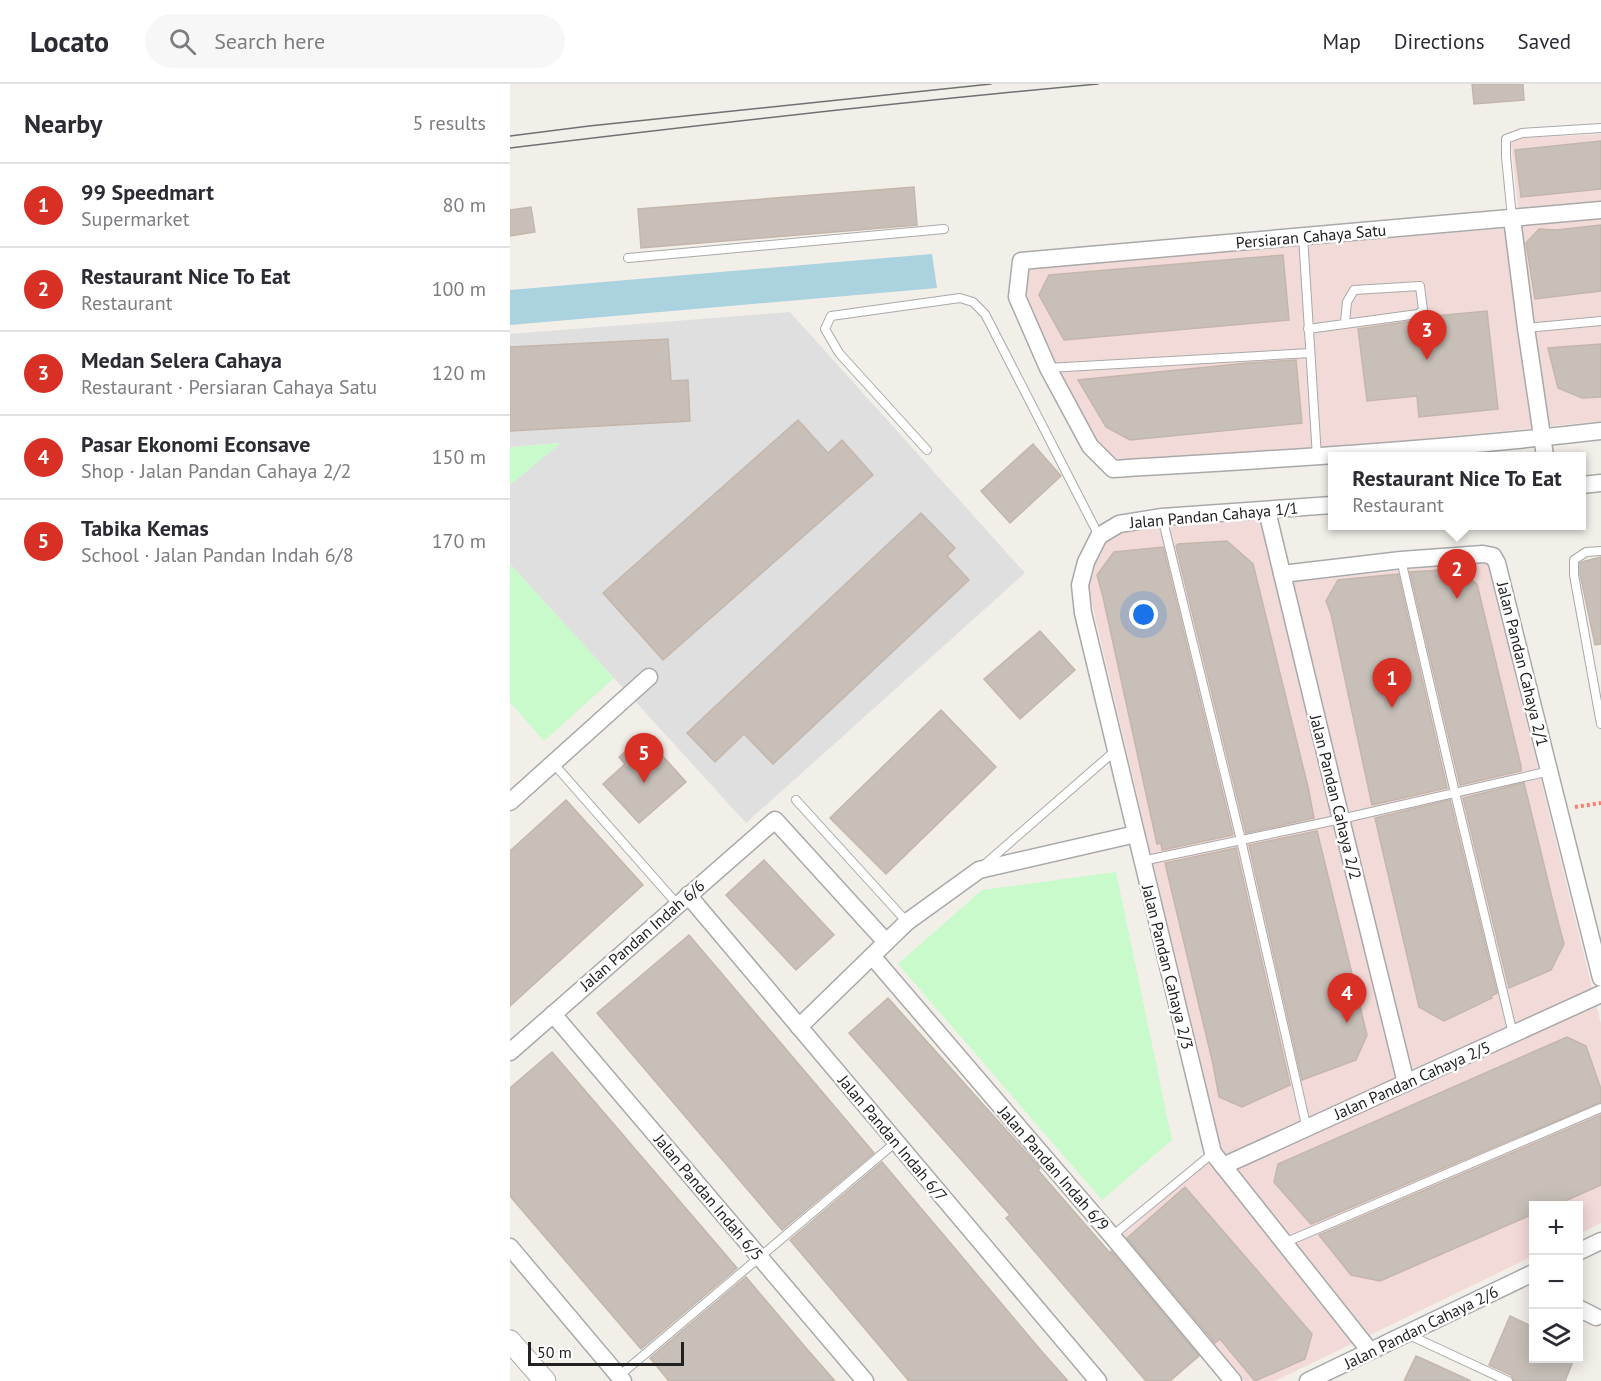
<!DOCTYPE html>
<meta charset="utf-8">
<style>
:root{--surface:#fff;--page:#f7f7f7;--text:#2b2b33;--muted:#7c7c81;--line:#e1e1e2;--accent:#d93025}
body{margin:0;font-family:"PT Sans",sans-serif;background:var(--page);color:var(--text)}
.controls{position:absolute;right:18px;bottom:18px;display:grid;overflow:hidden;border-radius:0px;box-shadow:0 3px 15px #0003}
.controls button{width:54px;height:54px;display:grid;place-items:center;padding:0;border:0;border-bottom:2px solid var(--line);background:var(--surface);color:var(--text);font:30px sans-serif}
.scale{position:absolute;left:18px;bottom:15px;width:156px;box-sizing:border-box;padding-left:6px;border:3px solid #222;border-top:0;font-size:16px;line-height:21px;white-space:nowrap;color:#222;-webkit-text-stroke:4px #fff;paint-order:stroke}
.you{position:absolute;left:634px;top:531px;width:21px;height:21px;margin:-15px;border:4px solid #fff;border-radius:50%;background:#1a73e8;box-shadow:0 0 0 9px #1a73e833}
.badge{display:grid;place-items:center;width:39px;height:39px;border-radius:50%;background:var(--accent);color:#fff;font-size:20px;font-weight:700}
.pin{position:absolute;translate:-50% -50px;filter:drop-shadow(0 2px 3px #0008)}
.pin::after{content:'';position:absolute;top:32px;width:21px;height:18px;background:inherit;clip-path:polygon(0 0,100% 0,50% 100%)}
.popup{position:absolute;left:818px;top:368px;width:258px;height:78px;box-sizing:border-box;display:grid;place-content:center;border-radius:0px;background:var(--surface);filter:drop-shadow(0 2px 4px #0005);font-size:20px;white-space:nowrap;color:var(--muted)}
.popup b{font-size:22px;color:var(--text)}
.popup::after{content:'';position:absolute;left:50%;top:100%;margin-left:-12px;border:12px solid transparent;border-top-color:var(--surface)}
.list{margin:0;padding:0;list-style:none}
h2{display:flex;justify-content:space-between;align-items:center;height:78px;margin:0;padding:0 24px;font-size:26px}
h2 small{font-size:20px;font-weight:400;color:var(--muted)}
.list li{display:grid;grid-template-columns:39px 1fr auto;gap:18px;align-items:center;box-sizing:border-box;height:84px;padding:0 24px;border-top:2px solid var(--line)}
.list b{display:block;font-size:22px;white-space:nowrap}
.list p{margin:0;font-size:20px;white-space:nowrap;color:var(--muted)}
.list em{font-size:20px;font-style:normal;color:var(--muted)}
.icon{flex:none;width:33px;height:33px;fill:none;stroke:currentColor;stroke-width:2;stroke-linecap:round;stroke-linejoin:round}
.map{position:relative;flex:none;width:1091px;height:1297px;overflow:hidden}
header{display:flex;align-items:center;gap:36px;box-sizing:border-box;height:84px;padding:0 30px;background:var(--surface);border-bottom:2px solid var(--line)}
header strong{font-size:28px}
nav{display:flex;gap:33px;margin-inline-start:auto;font-size:21px}
.search{width:420px;height:54px;background:var(--page);display:flex;align-items:center;gap:15px;box-sizing:border-box;padding:0 21px;border-radius:33px;color:var(--muted);font-size:22px}
main{display:flex}
aside{flex:1;background:var(--surface)}
.map>svg:first-child{display:block}
.residential{fill:#e0dfdf}
.commercial{fill:#f2dad9}
.park{fill:#c8facc}
.water{fill:#aad3df}
.building{fill:#c7bfb8;stroke:#c4b6ab;stroke-width:1.5}
.lines{fill:none;stroke-linecap:round;stroke-linejoin:round}
.service-casing{stroke:#a9a9a9;stroke-width:10}
.minor-casing{stroke:#a9a9a9;stroke-width:19}
.tertiary-casing{stroke:#a9a9a9;stroke-width:23}
.path{stroke:#fa8072;stroke-width:4;stroke-dasharray:3 3;stroke-linecap:butt}
.service{stroke:#fff;stroke-width:8}
.minor{stroke:#fff;stroke-width:16}
.tertiary{stroke:#fff;stroke-width:21}
.tram{stroke:#707070;stroke-width:1.5}
.labels{text-anchor:middle;stroke-width:5;stroke-linejoin:round;paint-order:stroke}
.street-label{font-size:16px;fill:#222;stroke:#fff}
</style>
<header>
<strong>Locato</strong>
<div class="search"><svg class="icon" aria-label="search" viewBox="0 0 24 24"><circle cx="10" cy="10" r="6"/><path d="M15 15l6 6"/></svg>Search here</div>
<nav><a>Map</a><a>Directions</a><a>Saved</a></nav>
</header>
<main>
<aside>
<h2>Nearby<small>5 results</small></h2>
<ul class="list">
<li><span class="badge">1</span><div><b>99 Speedmart</b><p>Supermarket</p></div><em>80 m</em></li>
<li><span class="badge">2</span><div><b>Restaurant Nice To Eat</b><p>Restaurant</p></div><em>100 m</em></li>
<li><span class="badge">3</span><div><b>Medan Selera Cahaya</b><p>Restaurant · Persiaran Cahaya Satu</p></div><em>120 m</em></li>
<li><span class="badge">4</span><div><b>Pasar Ekonomi Econsave</b><p>Shop · Jalan Pandan Cahaya 2/2</p></div><em>150 m</em></li>
<li><span class="badge">5</span><div><b>Tabika Kemas</b><p>School · Jalan Pandan Indah 6/8</p></div><em>170 m</em></li>
</ul>
</aside>
<div class="map">
<svg width="1091" height="1297" viewBox="0 0 1091 1297">
<rect width="100%" height="100%" fill="#f2efe9"/>
<path class="residential" d="M 280,228 L 515,489 L 236,739 L 0,480 L 0,401 L 50,359 L 0,363 L 0,250 Z"/>
<g class="commercial">
<path d="M 1091,50 L 1091,337 L 885,358 L 606,377 L 586,357 L 541,275 L 516,212 L 519,185 L 1010,143 L 1001,59 L 1014,54 Z"/>
<path d="M 749,435 L 766,500 L 977,477 L 1091,940 L 1091,1139 L 1069,1150 L 1068,1122 L 1023,1122 L 1023,1172 L 765,1297 L 734,1297 L 612,1151 L 711,1067 L 578,503 L 583,482 L 596,455 L 611,448 L 647,441 Z"/>
</g>
<g class="park">
<path d="M 51,359 L 0,401 L 0,363 Z"/>
<path d="M 0,480 L 104,594 L 34,657 L 0,618 Z"/>
<path d="M 606,788 L 662,1056 L 592,1116 L 388,880 L 472,806 Z"/>
</g>
<path class="water" d="M 422,170 L 427,204 L 0,241 L 0,206 Z"/>
<g class="building">
<path d="M 962,0 L 1013,0 L 1014,16 L 964,20 Z"/>
<path d="M 1091,57 L 1091,105 L 1011,113 L 1005,66 Z"/>
<path d="M 404,103 L 407,141 L 131,164 L 128,125 Z"/>
<path d="M 21,123 L 25,148 L 0,152 L 0,126 Z"/>
<path d="M 1091,141 L 1091,207 L 1025,215 L 1016,159 L 1029,145 L 1046,146 Z"/>
<path d="M 773,171 L 779,236 L 554,256 L 529,211 L 539,191 Z"/>
<path d="M 977,227 L 988,325 L 909,333 L 907,312 L 857,317 L 848,245 L 909,236 L 914,233 Z"/>
<path d="M 158,255 L 161,297 L 178,296 L 180,337 L 0,347 L 0,263 Z"/>
<path d="M 1091,260 L 1091,313 L 1072,314 L 1048,304 L 1038,264 Z"/>
<path d="M 786,276 L 792,339 L 620,356 L 596,343 L 568,296 L 738,279 Z"/>
<path d="M 288,336 L 318,369 L 332,356 L 363,391 L 153,576 L 93,509 Z"/>
<path d="M 523,360 L 551,392 L 500,439 L 471,407 Z"/>
<path d="M 411,429 L 445,464 L 437,472 L 459,496 L 263,680 L 234,650 L 205,678 L 177,649 Z"/>
<path d="M 717,457 L 743,480 L 798,703 L 804,734 L 736,749 L 666,462 L 668,460 Z"/>
<path d="M 653,463 L 723,751 L 652,766 L 651,759 L 647,760 L 593,513 L 587,491 L 604,468 Z"/>
<path d="M 1091,473 L 1091,560 L 1085,561 L 1070,490 L 1070,479 L 1075,477 Z"/>
<path d="M 946,485 L 967,500 L 1011,682 L 1011,687 L 950,701 L 900,488 Z"/>
<path d="M 888,490 L 937,704 L 862,721 L 821,530 L 816,517 L 828,496 Z"/>
<path d="M 530,547 L 565,586 L 510,635 L 474,595 Z"/>
<path d="M 431,626 L 486,683 L 376,790 L 320,734 Z"/>
<path d="M 140,658 L 176,698 L 129,739 L 93,700 L 115,680 L 109,673 L 124,660 L 130,667 Z"/>
<path d="M 1014,699 L 1046,830 L 1054,860 L 1041,886 L 999,904 L 953,714 Z"/>
<path d="M 56,716 L 133,801 L 0,922 L 0,767 Z"/>
<path d="M 940,716 L 987,909 L 981,912 L 982,914 L 934,937 L 909,923 L 865,734 Z"/>
<path d="M 807,747 L 857,951 L 846,976 L 792,996 L 739,761 Z"/>
<path d="M 726,764 L 780,1001 L 732,1023 L 709,1013 L 703,980 L 655,779 Z"/>
<path d="M 254,776 L 324,851 L 286,886 L 216,811 Z"/>
<path d="M 179,851 L 364,1069 L 272,1146 L 87,929 Z"/>
<path d="M 378,914 L 530,1084 L 528,1086 L 600,1169 L 601,1167 L 689,1272 L 660,1297 L 636,1297 L 496,1134 L 500,1131 L 339,949 Z"/>
<path d="M 1057,953 L 1076,962 L 1091,1005 L 1091,1018 L 801,1140 L 764,1098 L 768,1080 Z"/>
<path d="M 42,968 L 227,1184 L 131,1265 L 0,1112 L 0,1004 Z"/>
<path d="M 1091,1031 L 1091,1101 L 1044,1122 L 1023,1122 L 1023,1130 L 870,1197 L 841,1191 L 809,1151 Z"/>
<path d="M 372,1078 L 534,1270 L 558,1297 L 399,1297 L 280,1156 Z"/>
<path d="M 675,1103 L 802,1250 L 795,1275 L 745,1297 L 710,1255 L 705,1259 L 617,1154 Z"/>
<path d="M 236,1193 L 296,1264 L 325,1297 L 159,1297 L 140,1274 Z"/>
<path d="M 1000,1232 L 1023,1243 L 1023,1275 L 1064,1275 L 1055,1297 L 1004,1297 L 1001,1291 L 979,1281 Z"/>
<path d="M 906,1272 L 924,1280 L 961,1297 L 894,1297 Z"/>
</g>
<g class="lines">
<g class="service-casing">
<g id="service">
<path d="M 1002,134 L 996,72 L 996,55 L 1012,49 L 1091,44"/>
<path d="M 793,152 L 807,373"/>
<path d="M 118,174 L 434,145"/>
<path d="M 1016,244 L 1091,237"/>
<path d="M 798,245 L 908,230 L 913,226 L 910,202 L 844,206 L 837,218 L 835,239"/>
<path d="M 538,284 L 800,269"/>
<path d="M 417,366 L 329,269 L 315,245 L 321,232 L 450,214 L 463,218 L 475,230 L 589,452"/>
<path d="M 652,433 L 731,756 L 797,1045"/>
<path d="M 1091,467 L 1076,468 L 1064,476 L 1064,491 L 1091,640"/>
<path d="M 891,476 L 945,709 L 1003,950"/>
<path d="M 43,679 L 167,820"/>
<path d="M 286,716 L 397,838"/>
<path d="M 632,777 L 831,735 L 1040,687"/>
<path d="M 474,781 L 606,666"/>
<path d="M 602,1152 L 703,1069"/>
<path d="M 774,1159 L 1091,1024"/>
<path d="M 897,1250 L 998,1297"/>
<path d="M 109,1292 L 386,1058"/>
</g>
</g>
<g class="minor-casing">
<g id="minor">
<path d="M 1091,126 L 511,177 L 507,213 L 538,284 L 580,362 L 603,385 C 766,375 929,366 1091,347"/>
<path d="M 1002,134 L 1016,244 L 1035,372"/>
<path d="M 1072,401 L 1091,399"/>
<path d="M 822,421 L 652,433 L 609,440 L 589,452 L 576,478 L 570,501 L 573,529 L 703,1069 L 860,1267"/>
<path d="M 757,427 L 831,735 L 896,999"/>
<path d="M 772,490 L 891,476 L 973,470 L 983,472 L 987,479 L 1091,894"/>
<path d="M 0,718 L 139,593"/>
<path d="M 178,811 L 588,1297"/>
<path d="M 362,872 L 602,1152 L 723,1297"/>
<path d="M 43,930 L 355,1297"/>
<path d="M 289,943 L 397,838 L 469,786 L 626,750"/>
<path d="M 0,968 L 265,736 L 376,858"/>
<path d="M 713,1082 L 1091,910"/>
<path d="M 0,1163 L 113,1297"/>
<path d="M 1068,1168 L 1091,1157"/>
<path d="M 1068,1224 L 1086,1233"/>
<path d="M 798,1297 L 1023,1189"/>
</g>
</g>
<g class="tertiary-casing">
<path id="tertiary" d="M 0,1257 L 35,1297"/>
</g>
<path class="path" d="M 1065,723 L 1091,719"/>
<use href="#service" class="service"/>
<use href="#minor" class="minor"/>
<use href="#tertiary" class="tertiary"/>
<g class="tram">
<path d="M 0,52 L 79,42 L 481,0"/>
<path d="M 0,64 C 196,40 392,18 588,0"/>
</g>
</g>
<g class="labels">
<g class="street-label">
<text transform="translate(801 152) rotate(-5)" y="6">Persiaran Cahaya Satu</text>
<text transform="translate(704 431) rotate(-5)" y="6">Jalan Pandan Cahaya 1/1</text>
<text transform="translate(1013 580) rotate(76)" y="6">Jalan Pandan Cahaya 2/1</text>
<text transform="translate(826 713) rotate(76)" y="6">Jalan Pandan Cahaya 2/2</text>
<text transform="translate(132 851) rotate(-41)" y="6">Jalan Pandan Indah 6/6</text>
<text transform="translate(658 883) rotate(76)" y="6">Jalan Pandan Cahaya 2/3</text>
<text transform="translate(902 996) rotate(-24)" y="6">Jalan Pandan Cahaya 2/5</text>
<text transform="translate(383 1054) rotate(50)" y="6">Jalan Pandan Indah 6/7</text>
<text transform="translate(544 1084) rotate(49)" y="6">Jalan Pandan Indah 6/9</text>
<text transform="translate(199 1113) rotate(50)" y="6">Jalan Pandan Indah 6/5</text>
<text transform="translate(911 1243) rotate(-26)" y="6">Jalan Pandan Cahaya 2/6</text>
</g>
</g>
</svg>
<div class="controls">
<button>+</button>
<button>−</button>
<button><svg class="icon" aria-label="layers" viewBox="0 0 24 24"><path d="M12 4l9 5-9 5-9-5zM3 14l9 5 9-5"/></svg></button>
</div>
<div class="scale">50 m</div>
<div class="you"></div>
<div class="pin badge" style="left:882px;top:624px">1</div>
<div class="pin badge" style="left:947px;top:515px">2</div>
<div class="popup"><b>Restaurant Nice To Eat</b>Restaurant</div>
<div class="pin badge" style="left:917px;top:276px">3</div>
<div class="pin badge" style="left:837px;top:939px">4</div>
<div class="pin badge" style="left:134px;top:699px">5</div>
</div>
</main>
